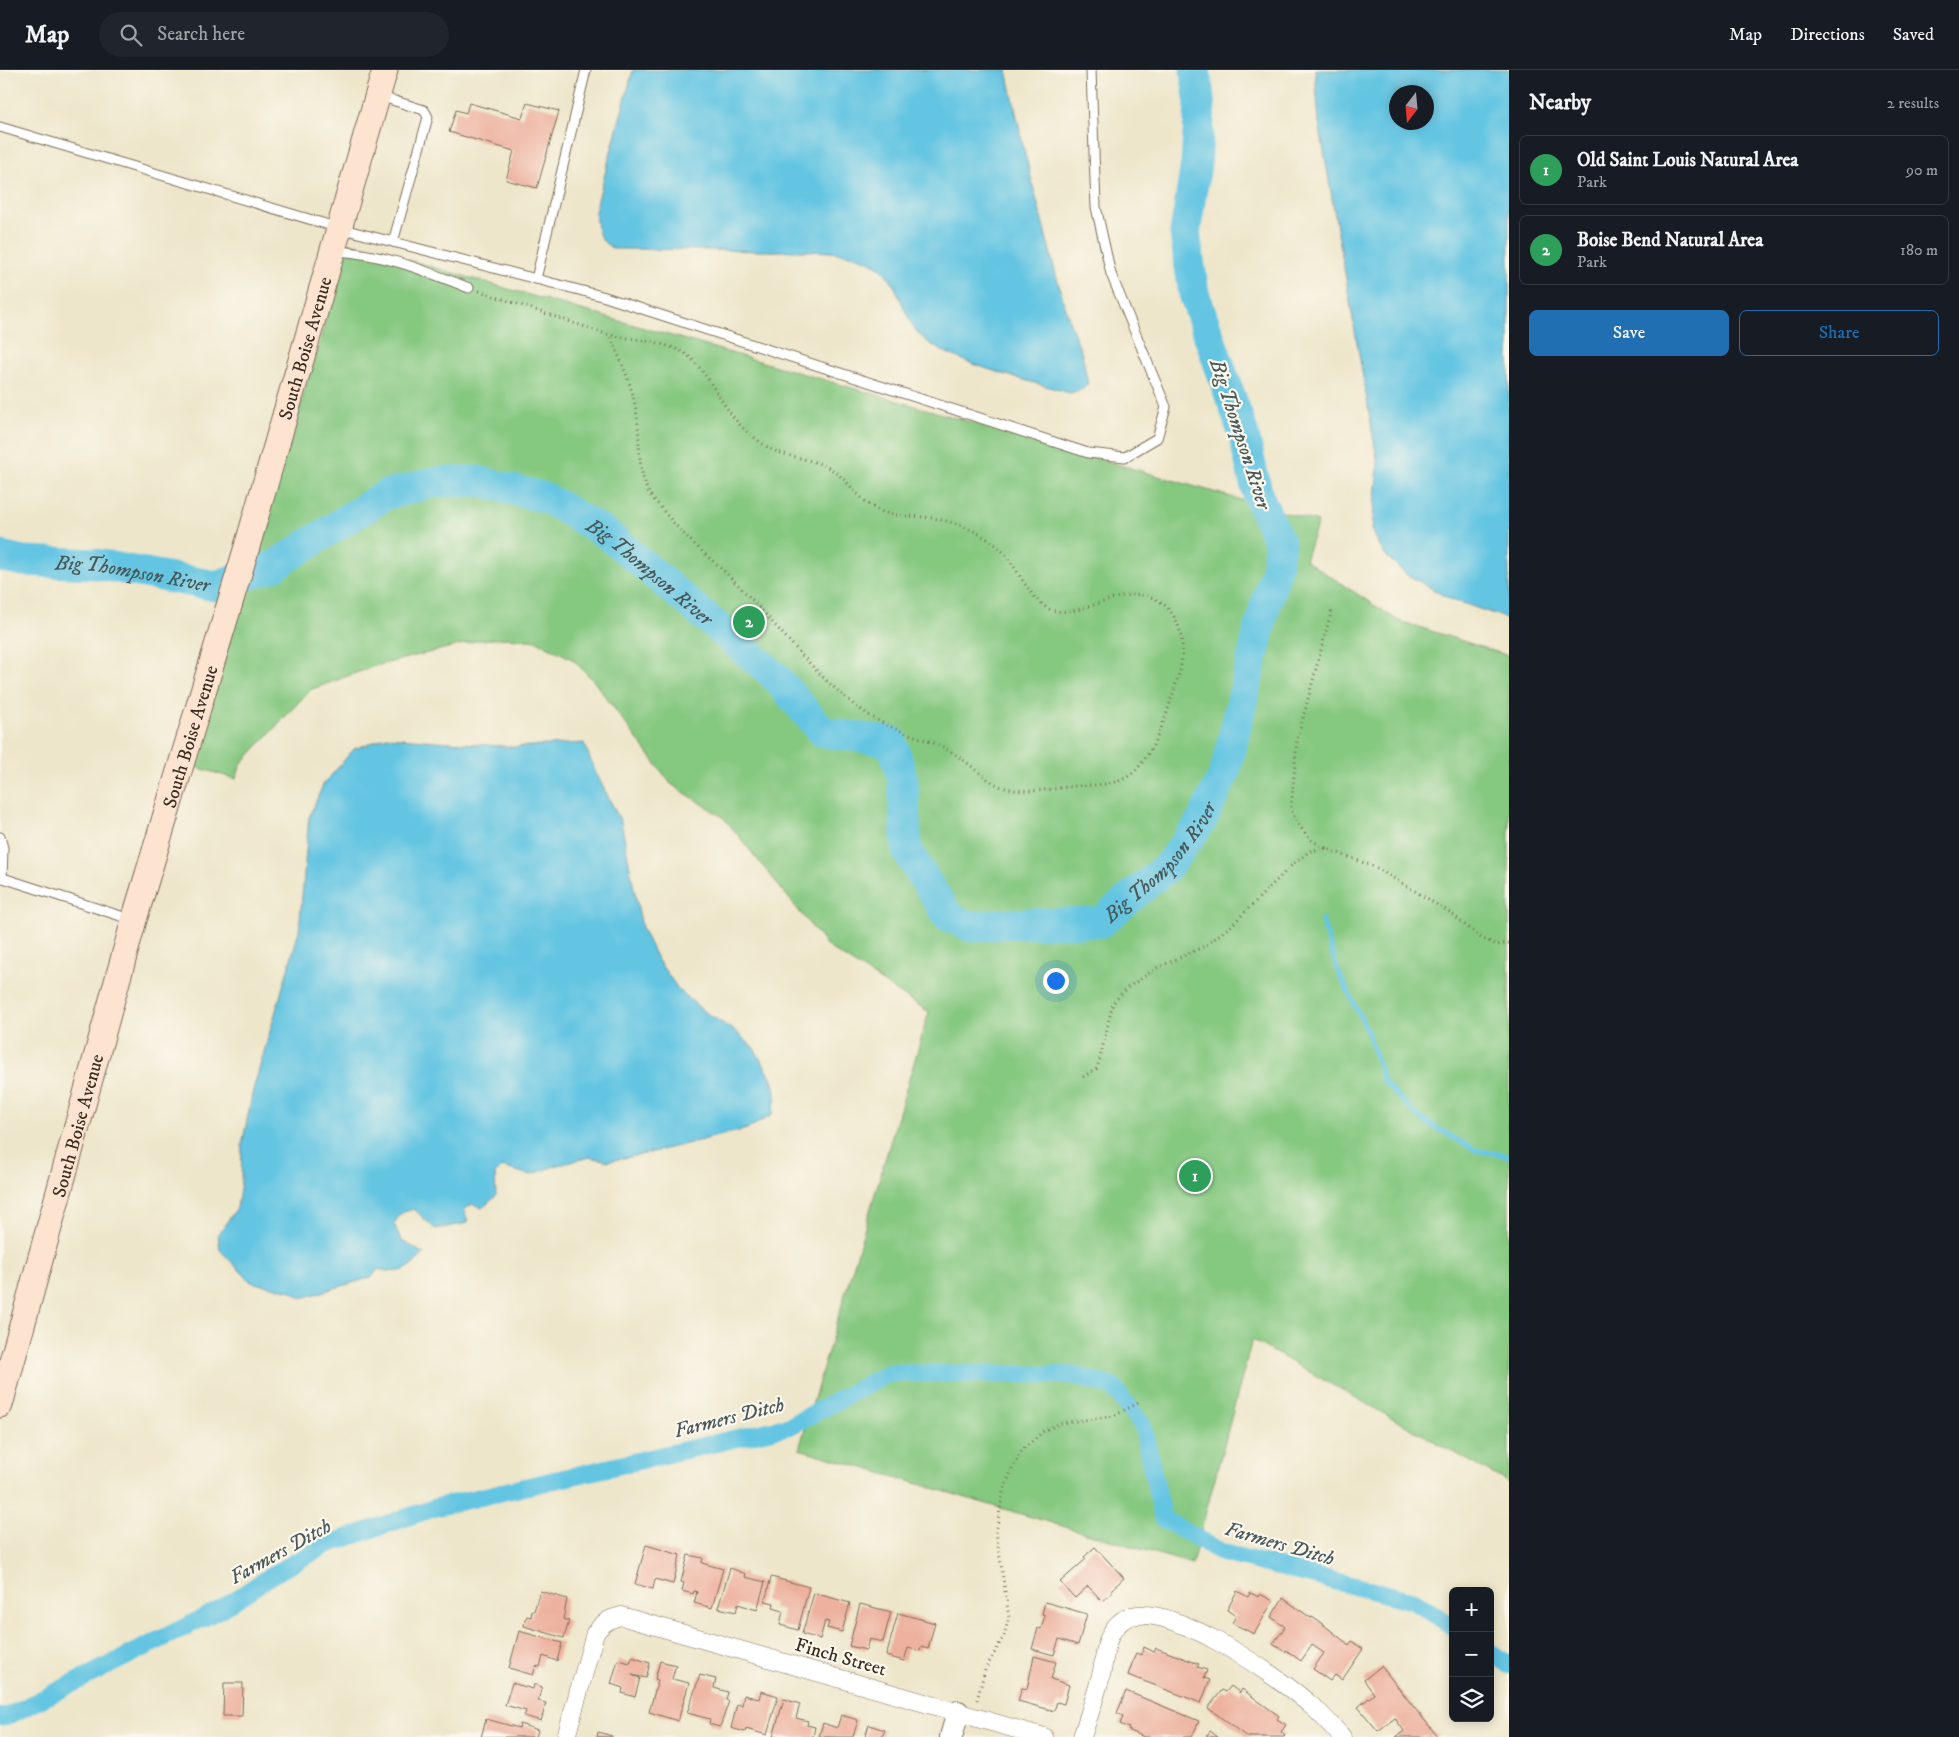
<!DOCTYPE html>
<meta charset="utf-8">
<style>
:root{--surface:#171b24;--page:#20242c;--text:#f1f3f6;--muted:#9ea1a6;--line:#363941;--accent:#1f6fb2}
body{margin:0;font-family:"IM FELL DW Pica",serif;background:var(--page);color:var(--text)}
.controls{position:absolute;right:15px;bottom:15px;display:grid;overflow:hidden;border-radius:8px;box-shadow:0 2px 12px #0003}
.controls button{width:45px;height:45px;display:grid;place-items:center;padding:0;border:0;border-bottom:1px solid var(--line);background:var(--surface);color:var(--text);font:25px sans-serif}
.compass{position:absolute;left:1389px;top:15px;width:45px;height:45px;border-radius:50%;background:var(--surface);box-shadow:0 2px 12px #0003;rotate:196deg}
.you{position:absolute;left:1055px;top:910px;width:18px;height:18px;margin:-12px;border:4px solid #fff;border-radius:50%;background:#1a73e8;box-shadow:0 0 0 8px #1a73e833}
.badge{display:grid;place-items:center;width:32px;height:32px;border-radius:50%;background:var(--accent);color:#fff;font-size:16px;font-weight:700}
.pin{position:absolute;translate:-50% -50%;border:2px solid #fff;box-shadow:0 1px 5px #0006}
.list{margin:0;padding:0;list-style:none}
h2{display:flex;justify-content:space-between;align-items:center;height:65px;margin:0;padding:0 20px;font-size:21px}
h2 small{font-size:16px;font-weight:400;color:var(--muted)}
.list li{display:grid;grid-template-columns:32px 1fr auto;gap:15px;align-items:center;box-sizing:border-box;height:70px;margin:0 10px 10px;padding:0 10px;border:1px solid var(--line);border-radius:8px}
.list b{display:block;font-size:19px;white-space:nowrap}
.list p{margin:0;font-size:16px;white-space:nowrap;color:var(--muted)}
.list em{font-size:16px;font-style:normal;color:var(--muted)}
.actions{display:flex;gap:10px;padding:15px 20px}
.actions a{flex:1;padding:11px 0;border:1px solid var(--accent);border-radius:8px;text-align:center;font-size:18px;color:var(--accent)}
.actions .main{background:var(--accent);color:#fff}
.icon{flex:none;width:28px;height:28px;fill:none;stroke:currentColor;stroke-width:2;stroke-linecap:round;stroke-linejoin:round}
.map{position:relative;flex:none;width:1509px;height:1667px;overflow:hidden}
header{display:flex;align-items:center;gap:30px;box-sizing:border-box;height:70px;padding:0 25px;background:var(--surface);border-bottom:1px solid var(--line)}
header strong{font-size:24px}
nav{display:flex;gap:28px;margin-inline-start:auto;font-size:18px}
.search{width:350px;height:45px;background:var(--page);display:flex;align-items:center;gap:12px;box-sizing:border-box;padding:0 18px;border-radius:28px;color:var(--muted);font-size:19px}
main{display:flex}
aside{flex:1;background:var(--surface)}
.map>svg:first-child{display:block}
.green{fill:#85c880;stroke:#60794f}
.water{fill:#64c5e2;stroke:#507880;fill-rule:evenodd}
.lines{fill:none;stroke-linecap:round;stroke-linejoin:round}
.stream{stroke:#64c5e2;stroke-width:5}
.canal{stroke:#64c5e2;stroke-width:18}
.river{stroke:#64c5e2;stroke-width:31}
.building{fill:#edb19e}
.service-casing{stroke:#7a6c5a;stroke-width:11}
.minor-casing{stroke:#7a6c5a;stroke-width:19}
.tertiary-casing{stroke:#7a6c5a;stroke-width:24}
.secondary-casing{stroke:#7a6c5a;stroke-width:27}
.path{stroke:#7a6c5a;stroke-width:3;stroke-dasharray:1 4;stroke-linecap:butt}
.service{stroke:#fff;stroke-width:9}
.minor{stroke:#fff;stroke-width:18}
.tertiary{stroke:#fff;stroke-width:22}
.secondary{stroke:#fde4d1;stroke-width:25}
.labels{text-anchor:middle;stroke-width:4.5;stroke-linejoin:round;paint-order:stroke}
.street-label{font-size:19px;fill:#3b2a1e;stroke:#fbf7ec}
.water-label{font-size:20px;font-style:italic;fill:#475859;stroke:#fbf7ec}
</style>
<header>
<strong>Map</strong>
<div class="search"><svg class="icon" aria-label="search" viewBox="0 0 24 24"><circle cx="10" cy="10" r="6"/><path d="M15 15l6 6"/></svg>Search here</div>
<nav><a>Map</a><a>Directions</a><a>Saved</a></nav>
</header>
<main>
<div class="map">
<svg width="1509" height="1667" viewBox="0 0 1509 1667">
<rect width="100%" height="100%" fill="#fbf7ec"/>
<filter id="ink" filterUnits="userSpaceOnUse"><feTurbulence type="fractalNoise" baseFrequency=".02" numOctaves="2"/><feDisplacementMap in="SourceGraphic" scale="10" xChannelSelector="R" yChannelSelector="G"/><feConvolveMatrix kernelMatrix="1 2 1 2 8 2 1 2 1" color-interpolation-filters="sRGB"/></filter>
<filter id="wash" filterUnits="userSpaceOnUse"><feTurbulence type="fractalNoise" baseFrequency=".0096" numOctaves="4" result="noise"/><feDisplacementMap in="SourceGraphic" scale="20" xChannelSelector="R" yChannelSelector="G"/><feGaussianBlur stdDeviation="1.12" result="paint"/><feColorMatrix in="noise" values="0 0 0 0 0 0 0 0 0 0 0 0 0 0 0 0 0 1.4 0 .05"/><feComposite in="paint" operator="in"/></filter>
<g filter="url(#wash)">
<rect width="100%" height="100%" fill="#eee6ca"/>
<path class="green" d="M 349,173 L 1318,452 L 1305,490 L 1397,550 L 1509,586 L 1509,1413 L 1252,1270 L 1192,1494 L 799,1379 L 929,942 L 828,877 L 724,748 L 671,714 L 592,609 L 572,589 L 537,571 L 508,568 L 480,570 L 375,596 L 310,620 L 241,694 L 236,709 L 192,696 Z"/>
<g class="water">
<path d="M 633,0 L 1007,0 L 1023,76 L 1056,205 L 1071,256 L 1082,284 L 1088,314 L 1083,319 L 1070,323 C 1031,311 954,294 924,269 C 900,249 902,207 871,192 C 839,177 797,182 762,181 C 713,180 664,179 614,179 C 597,170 597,159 595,141 Z"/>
<path d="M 1315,0 L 1509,0 L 1509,549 L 1450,529 L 1406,504 L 1384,484 L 1372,460 L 1378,394 L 1319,53 ZM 1426,22 L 1426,52 L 1396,52 L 1396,22 Z"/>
<path d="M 387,667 L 514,677 L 584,673 L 595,701 L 621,752 L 642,858 L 657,889 L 678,919 L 703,941 L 735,961 L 754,978 L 772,1009 L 776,1026 L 772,1045 L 747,1059 L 645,1084 L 609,1091 L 590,1087 L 555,1096 L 530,1105 L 502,1097 L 495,1104 L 496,1126 L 482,1138 L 473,1134 L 464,1139 L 468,1153 L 435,1159 L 414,1139 L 401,1143 L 394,1154 L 401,1170 L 424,1184 C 407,1201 401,1205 378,1199 L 372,1207 L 302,1228 L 291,1221 L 251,1212 L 220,1180 L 218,1164 L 237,1138 L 241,1113 L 242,1075 L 253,1020 L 299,861 L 309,747 L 323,715 L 354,679 Z"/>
</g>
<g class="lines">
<path class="stream" d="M 1322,850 L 1337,899 L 1367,960 L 1384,1012 L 1418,1047 L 1475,1080 L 1509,1086"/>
<g class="canal">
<path d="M 1490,1582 L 1509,1595"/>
<path d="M 0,1647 L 6,1647 L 221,1539 L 274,1504 L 326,1475 L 437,1437 L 790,1356 L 889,1303 L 1072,1305 L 1113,1317 L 1143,1356 L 1163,1449 L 1223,1483 L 1414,1531 L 1453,1557"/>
</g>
<path class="river" id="s1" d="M 0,486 L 23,491 L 96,494 L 216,516 L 274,496 L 385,425 L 435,412 L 478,411 L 546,428 L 607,464 L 773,604 L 823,662 L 892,672 L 903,711 L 907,781 L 948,846 L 972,857 L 1000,854 L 1101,852 L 1167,797 L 1201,752 L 1225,702 L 1265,536 L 1276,500 L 1280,473 L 1258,426 L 1243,362 L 1194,224 L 1185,163 L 1196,94 L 1200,34 L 1195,0"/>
</g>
<g id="blocks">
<g class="building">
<path d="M 469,33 L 522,48 L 527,33 L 559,41 L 537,118 L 506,110 L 514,81 L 449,62 L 456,40 L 466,43 Z"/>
<path d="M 646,1475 L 680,1485 L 673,1514 L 655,1509 L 653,1519 L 635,1514 Z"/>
<path d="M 1095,1477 L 1124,1508 L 1111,1520 L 1113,1522 L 1102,1531 L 1088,1516 L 1075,1528 L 1060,1512 L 1086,1489 L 1084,1487 Z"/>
<path d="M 688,1485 L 703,1488 L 702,1493 L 723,1499 L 712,1538 L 694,1533 L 697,1522 L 694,1521 L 693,1524 L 682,1521 L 684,1513 L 681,1512 Z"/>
<path d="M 730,1498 L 746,1504 L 745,1507 L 765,1512 L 757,1540 L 738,1534 L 736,1542 L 718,1538 Z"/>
<path d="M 771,1507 L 809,1517 L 798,1560 L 780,1555 L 783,1541 L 773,1538 L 774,1533 L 765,1531 Z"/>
<path d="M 540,1521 L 567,1529 L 563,1549 L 569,1551 L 564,1568 L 524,1556 L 525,1550 L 527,1546 L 531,1547 L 532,1541 L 534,1541 Z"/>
<path d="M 1237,1521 L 1248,1527 L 1250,1523 L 1259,1527 L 1260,1524 L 1273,1531 L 1254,1564 L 1232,1553 L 1236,1546 L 1227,1540 Z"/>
<path d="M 814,1523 L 850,1533 L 842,1562 L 827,1558 L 829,1552 L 825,1551 L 820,1569 L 802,1564 Z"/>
<path d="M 1283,1528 L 1311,1548 L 1312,1547 L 1324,1555 L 1349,1575 L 1352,1571 L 1363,1579 L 1342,1610 L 1335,1605 L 1330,1611 L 1313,1599 L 1324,1583 L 1312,1575 L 1301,1591 L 1286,1580 L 1285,1582 L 1273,1574 L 1285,1557 L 1271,1547 Z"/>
<path d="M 1045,1532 L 1087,1544 L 1078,1575 L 1059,1569 L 1054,1585 L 1032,1579 L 1038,1558 L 1041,1559 L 1045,1545 L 1042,1544 Z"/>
<path d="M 860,1534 L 891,1542 L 883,1572 L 869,1569 L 866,1580 L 849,1576 Z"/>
<path d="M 898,1543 L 935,1553 L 928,1579 L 921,1577 L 920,1581 L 908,1578 L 904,1591 L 886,1586 Z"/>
<path d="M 519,1561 L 562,1573 L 557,1591 L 543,1586 L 540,1597 L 536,1596 L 533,1605 L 509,1598 Z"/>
<path d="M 1144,1577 L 1154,1582 L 1156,1578 L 1199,1594 L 1197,1597 L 1207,1600 L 1204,1608 L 1210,1610 L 1201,1633 L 1128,1605 L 1136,1583 L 1141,1585 Z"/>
<path d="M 1034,1586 L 1056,1592 L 1051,1609 L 1069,1615 L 1064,1634 L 1057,1632 L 1054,1641 L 1018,1631 L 1022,1618 L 1027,1619 Z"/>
<path d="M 632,1587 L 650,1593 L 646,1608 L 632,1605 L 640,1608 L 635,1627 L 622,1623 L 623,1618 L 611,1614 L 618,1590 L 630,1593 Z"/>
<path d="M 660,1591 L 676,1595 L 672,1609 L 689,1613 L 678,1651 L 649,1642 L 658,1610 L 655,1609 Z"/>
<path d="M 1381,1596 L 1438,1667 L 1396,1667 L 1404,1661 L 1395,1648 L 1378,1661 L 1358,1637 L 1374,1624 L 1364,1610 Z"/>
<path d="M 700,1605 L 716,1609 L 714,1618 L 728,1622 L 726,1630 L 729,1631 L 720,1657 L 709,1654 L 710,1649 L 687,1643 Z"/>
<path d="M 224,1613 L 243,1613 L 242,1646 L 223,1646 Z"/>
<path d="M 512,1613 L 533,1619 L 534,1614 L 542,1617 L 538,1631 L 546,1633 L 541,1651 L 524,1646 L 526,1641 L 505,1635 Z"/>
<path d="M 1231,1616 L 1240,1623 L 1242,1619 L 1279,1646 L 1277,1649 L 1286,1655 L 1281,1662 L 1285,1666 L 1284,1667 L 1247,1667 L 1208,1638 L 1222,1620 L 1226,1622 Z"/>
<path d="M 761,1621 L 778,1626 L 767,1665 L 746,1659 L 745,1662 L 731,1658 L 737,1634 L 742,1635 L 744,1625 L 759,1629 Z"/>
<path d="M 1126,1621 L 1199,1651 L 1192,1667 L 1144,1667 L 1128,1660 L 1129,1658 L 1120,1654 L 1123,1646 L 1117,1643 Z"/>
<path d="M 784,1629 L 800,1634 L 796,1648 L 808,1651 L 807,1655 L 815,1657 L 813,1667 L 773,1667 Z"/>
<path d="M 841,1645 L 858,1650 L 853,1667 L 819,1667 L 823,1653 L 837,1658 Z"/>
<path d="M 486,1649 L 519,1658 L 520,1654 L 538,1660 L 536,1667 L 481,1667 Z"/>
<path d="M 869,1655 L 885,1660 L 882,1667 L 865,1667 Z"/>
<path d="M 1210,1661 L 1218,1667 L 1206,1667 Z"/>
<path d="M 598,1662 L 612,1666 L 612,1667 L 597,1667 Z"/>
</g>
</g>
</g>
<g filter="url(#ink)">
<use href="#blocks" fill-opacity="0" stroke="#7a6c5a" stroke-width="1"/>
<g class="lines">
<g class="service-casing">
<g id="service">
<path d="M 379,26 L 424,40 L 428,47 L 393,172"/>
<path d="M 0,57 L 339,158 L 602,226 L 1088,383 L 1125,387 L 1157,368 L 1166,337 L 1111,204 L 1096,137 L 1091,0"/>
<path d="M 335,181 C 382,183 426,201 469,218"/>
<path d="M 536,209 L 586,0"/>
<path d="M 0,767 L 3,778 L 2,808"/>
<path d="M 0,807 L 133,850"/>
</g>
</g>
<g class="minor-casing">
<g id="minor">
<path d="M 566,1667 L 595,1563 C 603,1553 608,1549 621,1546 L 1044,1667"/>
<path d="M 1082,1667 C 1088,1648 1095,1628 1100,1609 C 1104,1596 1104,1580 1109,1568 C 1112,1561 1117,1554 1123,1550 C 1159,1523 1278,1607 1307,1632 C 1320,1642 1331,1655 1342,1667"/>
</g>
</g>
<g class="tertiary-casing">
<path id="tertiary" d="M 951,1667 L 958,1642"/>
</g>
<g class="secondary-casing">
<g id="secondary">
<path id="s2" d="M 0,1335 L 134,850 L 246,480 L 385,0"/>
</g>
</g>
<g class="path">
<path d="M 479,221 L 609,265 C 621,290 632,314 636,341 C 641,367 636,395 648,421 C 651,427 658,434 663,440 C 686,470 716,492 743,520 C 784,562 819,612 869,645 C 891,660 919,666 943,677 C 960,686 974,699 989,710 C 1014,728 1047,719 1076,716 C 1098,714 1119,717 1136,700 C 1159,675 1169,636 1179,604 C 1186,580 1183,546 1159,531 C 1126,511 1089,546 1056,541 C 1032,538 1016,492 998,477 C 979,461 956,452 932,448 C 914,445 892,448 876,439 C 860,430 849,412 834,401 C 815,388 793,389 773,380 C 764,376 754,367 746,361 C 722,339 712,306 687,285 C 671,272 630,269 609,265"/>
<path d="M 1325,778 L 1375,797 L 1448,841 L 1481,868 L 1497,875 L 1509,873"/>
<path d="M 1083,1007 L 1096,999 L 1099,992 L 1113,933 L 1127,918 L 1157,898 L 1205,876 L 1232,855 L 1293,794 L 1310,781 L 1325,778 L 1310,769 L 1297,753 L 1291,739 L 1297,670 L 1332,539"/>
<path d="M 977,1630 L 985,1600 L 1004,1566 L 1009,1547 L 996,1462 L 1003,1422 L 1012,1399 L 1022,1380 L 1045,1360 L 1061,1353 L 1114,1346 L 1138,1333"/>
</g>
<use href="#service" class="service"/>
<use href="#minor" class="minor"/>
<use href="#tertiary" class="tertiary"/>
<use href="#secondary" class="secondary"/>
</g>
</g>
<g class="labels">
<g class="street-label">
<text dy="7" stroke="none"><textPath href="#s2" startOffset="1100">South Boise Avenue</textPath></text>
<text dy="7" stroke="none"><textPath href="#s2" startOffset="695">South Boise Avenue</textPath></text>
<text dy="7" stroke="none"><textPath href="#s2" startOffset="290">South Boise Avenue</textPath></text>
<text transform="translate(841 1586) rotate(16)" y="7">Finch Street</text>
</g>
<g class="water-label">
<text transform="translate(1241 364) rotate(72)" y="7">Big Thompson River</text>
<text dy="7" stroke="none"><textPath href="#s1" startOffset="704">Big Thompson River</textPath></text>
<text dy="7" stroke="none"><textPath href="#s1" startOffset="134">Big Thompson River</textPath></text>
<text dy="7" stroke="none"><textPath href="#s1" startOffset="1439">Big Thompson River</textPath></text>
<text transform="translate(729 1347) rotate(-14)" y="7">Farmers Ditch</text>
<text transform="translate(1280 1473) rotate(16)" y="7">Farmers Ditch</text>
<text transform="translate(280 1481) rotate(-29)" y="7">Farmers Ditch</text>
</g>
</g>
</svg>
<div class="controls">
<button>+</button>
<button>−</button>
<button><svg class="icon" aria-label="layers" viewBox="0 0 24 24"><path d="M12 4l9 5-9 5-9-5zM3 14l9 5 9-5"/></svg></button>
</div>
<svg class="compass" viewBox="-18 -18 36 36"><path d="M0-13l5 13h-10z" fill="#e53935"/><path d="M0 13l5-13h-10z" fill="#9ea1a6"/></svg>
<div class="you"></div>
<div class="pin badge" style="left:1195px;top:1106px;background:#2e9e5b">1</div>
<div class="pin badge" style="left:749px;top:552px;background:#2e9e5b">2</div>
</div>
<aside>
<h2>Nearby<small>2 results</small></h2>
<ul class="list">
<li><span class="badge" style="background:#2e9e5b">1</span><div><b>Old Saint Louis Natural Area</b><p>Park</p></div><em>90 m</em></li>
<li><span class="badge" style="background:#2e9e5b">2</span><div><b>Boise Bend Natural Area</b><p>Park</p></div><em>180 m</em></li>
</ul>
<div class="actions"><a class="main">Save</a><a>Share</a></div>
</aside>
</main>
